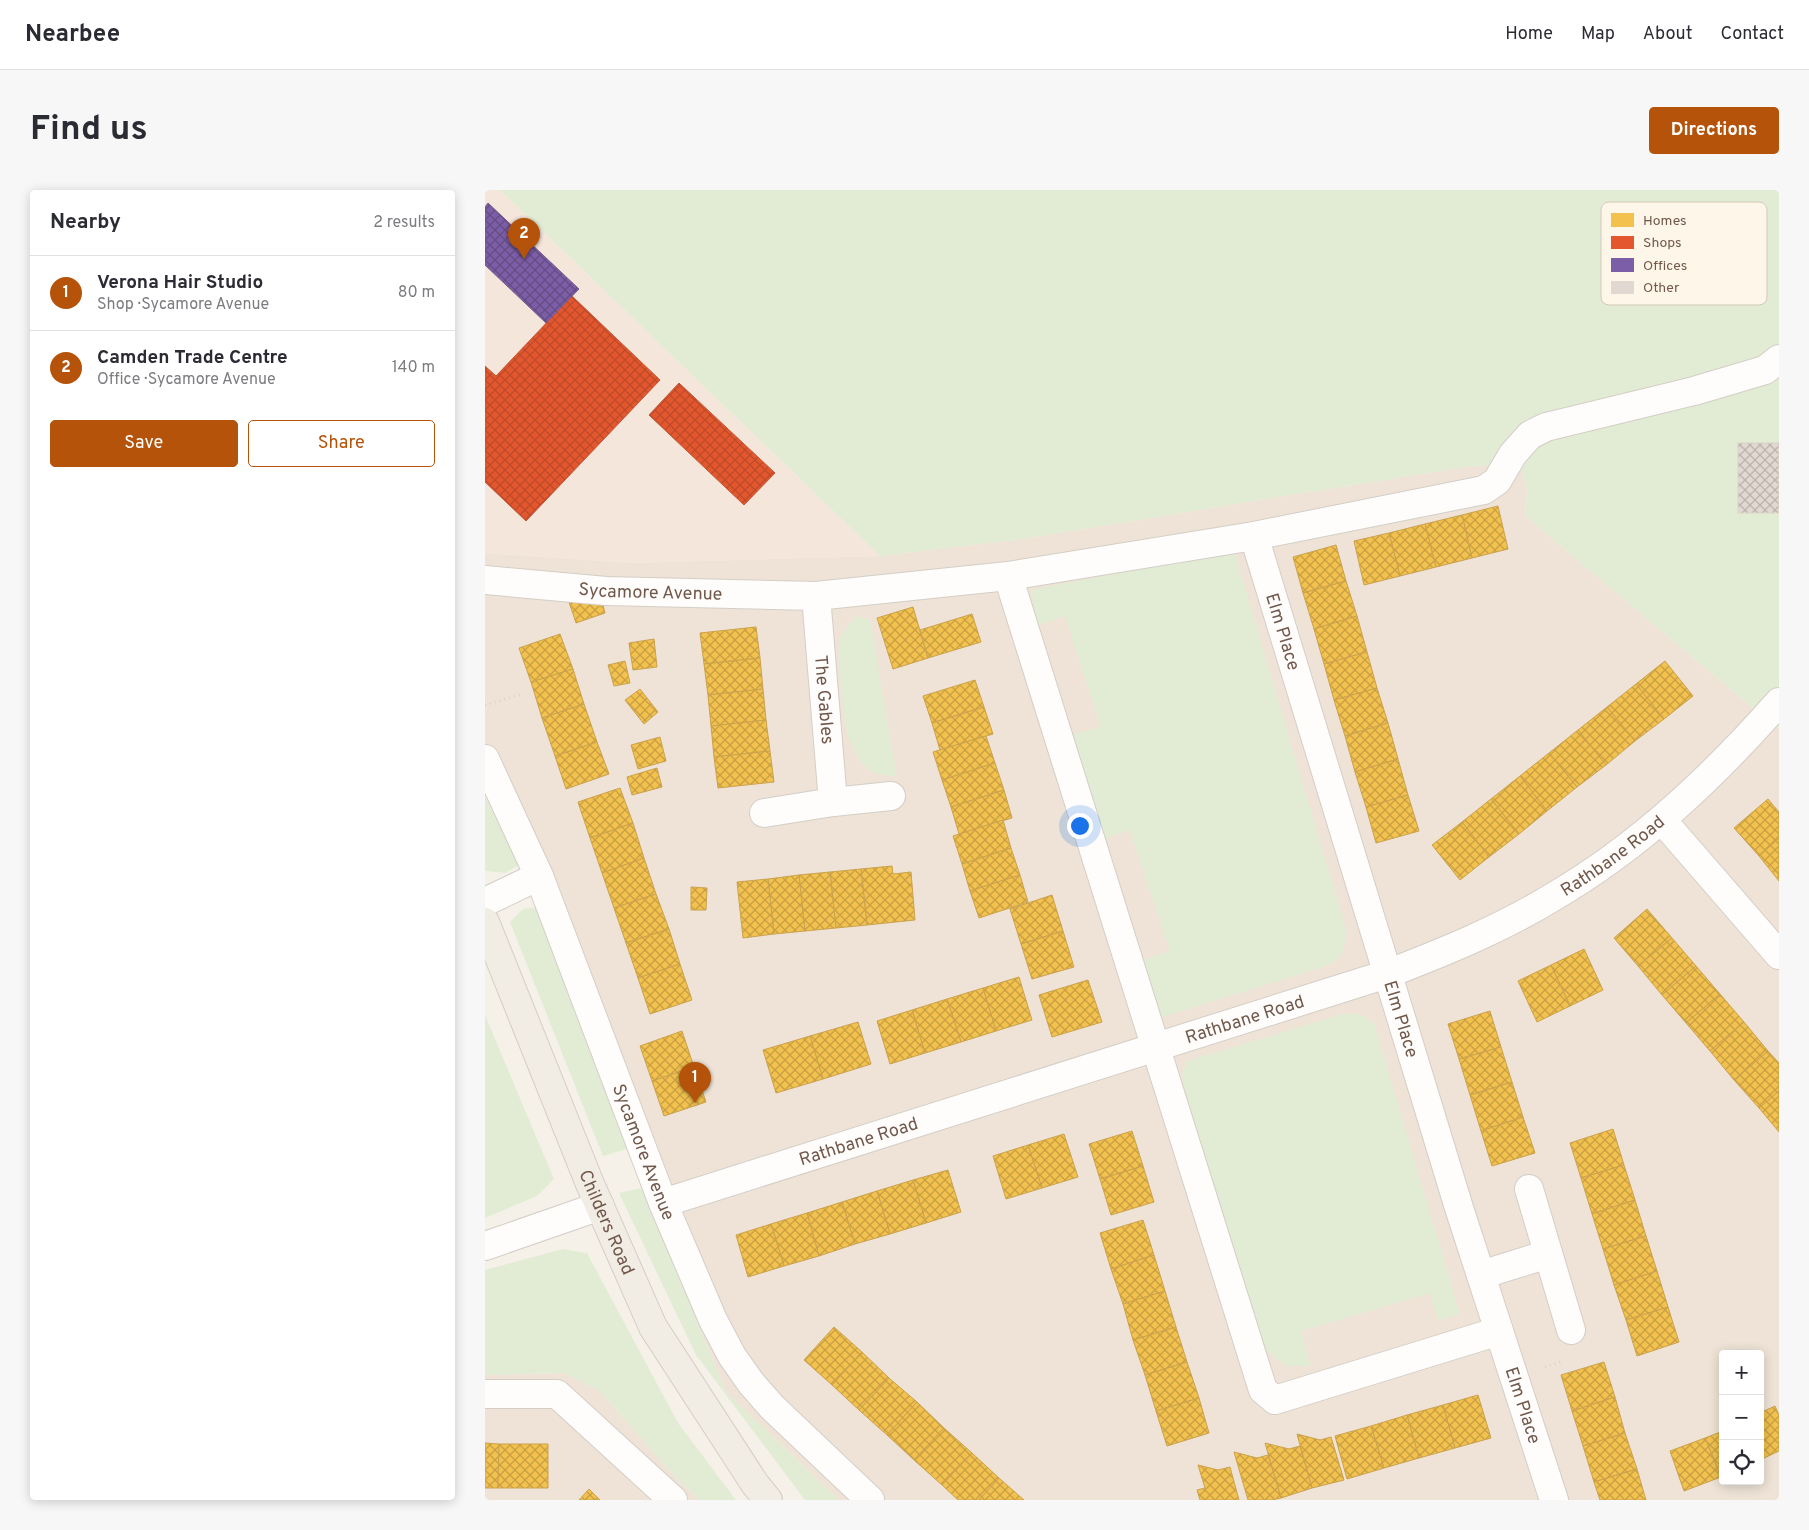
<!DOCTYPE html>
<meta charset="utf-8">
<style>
:root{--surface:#fff;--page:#f7f7f7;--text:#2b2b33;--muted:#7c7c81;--line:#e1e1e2;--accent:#b45309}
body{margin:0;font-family:Overpass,sans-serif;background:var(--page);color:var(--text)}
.controls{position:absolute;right:15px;bottom:15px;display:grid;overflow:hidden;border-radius:5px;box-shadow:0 2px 12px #0003}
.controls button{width:45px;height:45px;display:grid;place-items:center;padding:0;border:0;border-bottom:1px solid var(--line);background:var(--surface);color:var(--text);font:25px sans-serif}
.you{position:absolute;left:594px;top:635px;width:18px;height:18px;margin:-12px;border:4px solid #fff;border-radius:50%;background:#1a73e8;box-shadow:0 0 0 8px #1a73e833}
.badge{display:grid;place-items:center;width:32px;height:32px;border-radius:50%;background:var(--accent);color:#fff;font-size:16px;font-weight:700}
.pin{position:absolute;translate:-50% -41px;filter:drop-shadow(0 1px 2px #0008)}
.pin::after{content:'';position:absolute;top:26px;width:18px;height:15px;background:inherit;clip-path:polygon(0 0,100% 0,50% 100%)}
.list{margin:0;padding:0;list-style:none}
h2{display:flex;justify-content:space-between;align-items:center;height:65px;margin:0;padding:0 20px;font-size:21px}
h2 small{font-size:16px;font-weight:400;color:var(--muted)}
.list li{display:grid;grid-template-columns:32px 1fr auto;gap:15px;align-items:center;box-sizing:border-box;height:75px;padding:0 20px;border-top:1px solid var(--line)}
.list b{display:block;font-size:19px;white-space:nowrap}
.list p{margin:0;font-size:16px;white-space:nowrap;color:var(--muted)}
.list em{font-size:16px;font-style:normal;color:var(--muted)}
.actions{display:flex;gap:10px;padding:15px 20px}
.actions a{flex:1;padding:11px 0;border:1px solid var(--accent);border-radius:5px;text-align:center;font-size:18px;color:var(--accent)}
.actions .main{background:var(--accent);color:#fff}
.icon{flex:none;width:28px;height:28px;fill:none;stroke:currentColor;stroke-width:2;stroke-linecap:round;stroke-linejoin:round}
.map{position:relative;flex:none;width:1294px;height:1310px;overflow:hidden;border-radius:5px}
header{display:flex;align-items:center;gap:30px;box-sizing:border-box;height:70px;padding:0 25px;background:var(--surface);border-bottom:1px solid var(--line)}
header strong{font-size:24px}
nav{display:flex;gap:28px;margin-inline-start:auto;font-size:18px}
.intro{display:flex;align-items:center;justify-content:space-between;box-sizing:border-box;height:120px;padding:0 30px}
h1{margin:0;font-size:35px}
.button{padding:12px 22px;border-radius:5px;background:var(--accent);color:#fff;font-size:18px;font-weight:700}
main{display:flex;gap:30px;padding:0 30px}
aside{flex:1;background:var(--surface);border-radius:5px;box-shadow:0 2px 12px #0003}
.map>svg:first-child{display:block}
.residential{fill:#eee3d6;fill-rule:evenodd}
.commercial{fill:#f5e6dc}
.grass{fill:#e2ecd4}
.homes{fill:url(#homes-cross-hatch);stroke:#cba24d}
.shops{fill:url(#shops-cross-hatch);stroke:#c25737}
.offices{fill:url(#offices-cross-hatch);stroke:#785c8b}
.building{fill:url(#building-cross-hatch);stroke:#ded4cb}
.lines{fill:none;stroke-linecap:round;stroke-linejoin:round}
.minor-casing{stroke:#d4cec7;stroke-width:30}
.major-casing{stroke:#d4ccc5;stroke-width:30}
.path{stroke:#d8d1cd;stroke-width:3;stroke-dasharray:1 4;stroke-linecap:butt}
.minor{stroke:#fefdfc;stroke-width:28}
.major{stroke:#f1ede5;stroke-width:28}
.labels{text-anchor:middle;stroke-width:5;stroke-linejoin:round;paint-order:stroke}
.street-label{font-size:18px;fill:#71584b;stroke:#fef6e9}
.key{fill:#fef6e9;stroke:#d4c7ba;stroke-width:1}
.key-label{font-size:14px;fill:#71584b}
</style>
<header>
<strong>Nearbee</strong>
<nav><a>Home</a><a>Map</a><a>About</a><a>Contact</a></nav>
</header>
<div class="intro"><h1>Find us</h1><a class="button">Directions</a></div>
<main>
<aside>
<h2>Nearby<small>2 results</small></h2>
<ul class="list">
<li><span class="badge">1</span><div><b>Verona Hair Studio</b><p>Shop · Sycamore Avenue</p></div><em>80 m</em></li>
<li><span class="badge">2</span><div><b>Camden Trade Centre</b><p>Office · Sycamore Avenue</p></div><em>140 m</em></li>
</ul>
<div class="actions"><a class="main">Save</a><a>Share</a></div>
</aside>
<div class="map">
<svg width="1294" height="1310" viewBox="0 0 1294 1310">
<defs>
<pattern id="homes-cross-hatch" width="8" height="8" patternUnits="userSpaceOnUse" patternTransform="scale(1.25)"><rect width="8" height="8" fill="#f2c14e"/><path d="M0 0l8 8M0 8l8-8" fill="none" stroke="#c8a043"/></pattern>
<pattern id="shops-cross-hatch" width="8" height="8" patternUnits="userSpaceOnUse" patternTransform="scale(1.25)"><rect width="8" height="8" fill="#e4572e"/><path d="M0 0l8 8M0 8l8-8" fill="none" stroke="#bd4b29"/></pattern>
<pattern id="offices-cross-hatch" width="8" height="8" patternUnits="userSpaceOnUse" patternTransform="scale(1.25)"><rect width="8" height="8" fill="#7b5ea7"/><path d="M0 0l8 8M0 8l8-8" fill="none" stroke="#654d83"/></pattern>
<pattern id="building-cross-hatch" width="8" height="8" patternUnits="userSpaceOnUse" patternTransform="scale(1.25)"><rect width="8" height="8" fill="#e1d9d1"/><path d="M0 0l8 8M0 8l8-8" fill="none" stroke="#bbb3ac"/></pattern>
</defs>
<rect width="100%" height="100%" fill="#f5f1e9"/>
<g class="residential">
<path d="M 1035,274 L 1042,300 L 1040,326 L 1294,540 L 1294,1310 L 354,1310 L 241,1202 L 157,998 L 52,717 L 34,675 L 0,607 L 0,363 L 144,373 L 395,366 L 537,349 L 985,276 ZM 1238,1164 L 1275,1164 L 1275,1291 L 1238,1291 Z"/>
<path d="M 80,1183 L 114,1200 L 193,1290 L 215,1310 L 0,1310 L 0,1185 Z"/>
</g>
<path class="commercial" d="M 0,0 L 15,0 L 395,366 L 144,373 L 0,363 Z"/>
<g class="grass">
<path d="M 15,0 L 1294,0 L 1294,540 L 1040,326 L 1042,300 L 1035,274 L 985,276 L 537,349 L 395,366 Z"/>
<path d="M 749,361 L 861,740 C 859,763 860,766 838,777 L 677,827 L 658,770 L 685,761 L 645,640 L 619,649 L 587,545 L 616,537 L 580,426 L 551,436 L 546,400 Z"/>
<path d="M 372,426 L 385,430 L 412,587 C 402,585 390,585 382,578 C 373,570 367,556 363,545 C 359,535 352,461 354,452 C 357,442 365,434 372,426 Z"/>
<path d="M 0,607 L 34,675 L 20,683 L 1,681 L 0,678 Z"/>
<path d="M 52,717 L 142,959 L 118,966 L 25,732 L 38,719 Z"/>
<path d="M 870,823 L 879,826 L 889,834 L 975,1124 L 953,1130 L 945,1103 L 816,1141 L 826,1176 L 801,1176 L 781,1160 L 704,914 L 697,886 L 702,871 L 858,824 Z"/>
<path d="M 0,825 L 69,989 L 52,1006 L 0,1028 Z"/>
<path d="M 157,998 L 241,1202 L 354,1310 L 320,1310 L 211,1165 L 134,1003 Z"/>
<path d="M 78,1059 L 102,1063 L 193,1233 L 251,1310 L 215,1310 L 193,1290 L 114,1200 L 80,1183 L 0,1185 L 0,1080 Z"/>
</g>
<g class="homes">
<path d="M 1013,316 L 1023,359 L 987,368 L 977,325 Z"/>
<path d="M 977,325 L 987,368 L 951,377 L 940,334 Z"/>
<path d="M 940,334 L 951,377 L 915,386 L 904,343 Z"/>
<path d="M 904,343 L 915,386 L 879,395 L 869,351 Z"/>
<path d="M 851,355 L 861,391 L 818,403 L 808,367 Z"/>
<path d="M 861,391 L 872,426 L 829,439 L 818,403 Z"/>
<path d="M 117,411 L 120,423 L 91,433 L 84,412 Z"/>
<path d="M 428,417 L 443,468 L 408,479 L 392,428 Z"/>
<path d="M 487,424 L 496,452 L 443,468 L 435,440 Z"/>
<path d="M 872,426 L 882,462 L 839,474 L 829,439 Z"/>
<path d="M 271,437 L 275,468 L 219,474 L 215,443 Z"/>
<path d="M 75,444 L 88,479 L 46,492 L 34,458 Z"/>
<path d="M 169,449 L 172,477 L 148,480 L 144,453 Z"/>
<path d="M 882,462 L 892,498 L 849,510 L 839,474 Z"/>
<path d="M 275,468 L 278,499 L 223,505 L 219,474 Z"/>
<path d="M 140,471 L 145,493 L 129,496 L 123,475 Z"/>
<path d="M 1180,471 L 1208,506 L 1179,529 L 1151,494 Z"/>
<path d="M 88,479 L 99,514 L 57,528 L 46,492 Z"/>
<path d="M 490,490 L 499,517 L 447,533 L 438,506 Z"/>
<path d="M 1151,494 L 1179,529 L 1150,551 L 1122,517 Z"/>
<path d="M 892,498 L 903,533 L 860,546 L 849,510 Z"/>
<path d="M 155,499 L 173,522 L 159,534 L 140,510 Z"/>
<path d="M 278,499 L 281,530 L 226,536 L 223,505 Z"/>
<path d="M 99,514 L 112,552 L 70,566 L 57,528 Z"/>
<path d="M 499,517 L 508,544 L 455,560 L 447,533 Z"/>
<path d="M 1122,517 L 1150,551 L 1121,575 L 1093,540 Z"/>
<path d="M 281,530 L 285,561 L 229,567 L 226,536 Z"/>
<path d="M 903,533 L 913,569 L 870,582 L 860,546 Z"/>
<path d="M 1093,540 L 1121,575 L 1092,597 L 1064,563 Z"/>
<path d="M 501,546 L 510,573 L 457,590 L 448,562 Z"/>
<path d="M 175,547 L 181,571 L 153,579 L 146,555 Z"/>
<path d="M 112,552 L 124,584 L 81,599 L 70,566 Z"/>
<path d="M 285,561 L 289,592 L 233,598 L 229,567 Z"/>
<path d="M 1064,563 L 1092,597 L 1062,621 L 1035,586 Z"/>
<path d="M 913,569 L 923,605 L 881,617 L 870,582 Z"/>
<path d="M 510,573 L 519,600 L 466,617 L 457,590 Z"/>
<path d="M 172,578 L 177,597 L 147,605 L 142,587 Z"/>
<path d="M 1035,586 L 1062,621 L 1034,644 L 1006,609 Z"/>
<path d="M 135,598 L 148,633 L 105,648 L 93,612 Z"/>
<path d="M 519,600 L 527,628 L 474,644 L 466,617 Z"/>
<path d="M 923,605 L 934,641 L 891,653 L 881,617 Z"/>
<path d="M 1006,609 L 1034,644 L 1004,667 L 977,632 Z"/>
<path d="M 1283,609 L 1294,622 L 1294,648 L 1274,666 L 1249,638 Z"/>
<path d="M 518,630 L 526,658 L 477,674 L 468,646 Z"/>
<path d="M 977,632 L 1004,667 L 975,690 L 947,655 Z"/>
<path d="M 148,633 L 159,668 L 117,683 L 105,648 Z"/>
<path d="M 1294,648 L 1294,691 L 1274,666 Z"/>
<path d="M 526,658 L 535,685 L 485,701 L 477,674 Z"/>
<path d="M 159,668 L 171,704 L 129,718 L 117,683 Z"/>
<path d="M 407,676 L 408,684 L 426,682 L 430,730 L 382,735 L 376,679 Z"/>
<path d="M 376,679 L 382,735 L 351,738 L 345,682 Z"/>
<path d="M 345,682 L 351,738 L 320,741 L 314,685 Z"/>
<path d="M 314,685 L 320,741 L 289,744 L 283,689 Z"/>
<path d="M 535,685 L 543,712 L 494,728 L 485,701 Z"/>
<path d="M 283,689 L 289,744 L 258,748 L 252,692 Z"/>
<path d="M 206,697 L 222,698 L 221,720 L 206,720 Z"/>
<path d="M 171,704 L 184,739 L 141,753 L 129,718 Z"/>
<path d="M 567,705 L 578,741 L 536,754 L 525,719 Z"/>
<path d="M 1162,719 L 1187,748 L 1153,776 L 1129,748 Z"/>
<path d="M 184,739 L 195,774 L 153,788 L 141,753 Z"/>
<path d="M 578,741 L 589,777 L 547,789 L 536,754 Z"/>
<path d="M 1187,748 L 1211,776 L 1177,805 L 1153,776 Z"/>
<path d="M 1099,759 L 1118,800 L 1085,816 L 1066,775 Z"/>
<path d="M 195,774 L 207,810 L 165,824 L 153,788 Z"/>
<path d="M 1066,775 L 1085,816 L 1052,832 L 1033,791 Z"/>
<path d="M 1211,776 L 1235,804 L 1201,833 L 1177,805 Z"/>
<path d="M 534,787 L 547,830 L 511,841 L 498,798 Z"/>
<path d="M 603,790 L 617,832 L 567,847 L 554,805 Z"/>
<path d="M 498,798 L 511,841 L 476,852 L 462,809 Z"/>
<path d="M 1235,804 L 1259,832 L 1225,861 L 1201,833 Z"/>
<path d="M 462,809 L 476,852 L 440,863 L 427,820 Z"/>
<path d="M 427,820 L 440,863 L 405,874 L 392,831 Z"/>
<path d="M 1005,821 L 1016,857 L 974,869 L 963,834 Z"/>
<path d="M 373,832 L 386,874 L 338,889 L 325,846 Z"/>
<path d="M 1259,832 L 1283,861 L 1249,890 L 1225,861 Z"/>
<path d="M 197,841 L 209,877 L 167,891 L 155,856 Z"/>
<path d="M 325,846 L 338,889 L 291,903 L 278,860 Z"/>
<path d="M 1016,857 L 1027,892 L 985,905 L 974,869 Z"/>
<path d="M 1283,861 L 1294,873 L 1294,901 L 1274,918 L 1249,890 Z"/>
<path d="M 209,877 L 221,912 L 179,926 L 167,891 Z"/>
<path d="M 1027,892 L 1038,927 L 996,941 L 985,905 Z"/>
<path d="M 1294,901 L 1294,942 L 1274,918 Z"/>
<path d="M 1038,927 L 1050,963 L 1007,976 L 996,941 Z"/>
<path d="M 1128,939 L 1139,975 L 1096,988 L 1085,953 Z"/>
<path d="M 647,941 L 658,976 L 615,989 L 604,954 Z"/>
<path d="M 579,944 L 593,987 L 557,998 L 543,955 Z"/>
<path d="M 543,955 L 557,998 L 521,1009 L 508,966 Z"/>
<path d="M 1139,975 L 1150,1010 L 1107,1024 L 1096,988 Z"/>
<path d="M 658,976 L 669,1012 L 626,1025 L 615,989 Z"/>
<path d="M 463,980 L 476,1022 L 441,1033 L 428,990 Z"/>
<path d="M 428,990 L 441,1033 L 405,1044 L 392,1001 Z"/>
<path d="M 392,1001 L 405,1044 L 370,1054 L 357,1012 Z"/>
<path d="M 1150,1010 L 1161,1046 L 1118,1059 L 1107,1024 Z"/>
<path d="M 357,1012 L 370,1054 L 334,1066 L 322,1023 Z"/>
<path d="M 322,1023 L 334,1066 L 299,1076 L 286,1034 Z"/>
<path d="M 658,1030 L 669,1065 L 626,1079 L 615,1043 Z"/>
<path d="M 286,1034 L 299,1076 L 263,1087 L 251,1045 Z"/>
<path d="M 1161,1046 L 1172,1081 L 1129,1095 L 1118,1059 Z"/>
<path d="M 669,1065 L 680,1101 L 638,1114 L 626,1079 Z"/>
<path d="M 1172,1081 L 1183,1117 L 1141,1130 L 1129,1095 Z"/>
<path d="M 680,1101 L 691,1137 L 648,1150 L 638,1114 Z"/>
<path d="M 1183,1117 L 1194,1152 L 1152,1166 L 1141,1130 Z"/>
<path d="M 349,1137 L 377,1162 L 347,1195 L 319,1170 Z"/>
<path d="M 691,1137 L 702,1172 L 660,1185 L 648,1150 Z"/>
<path d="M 377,1162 L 404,1188 L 374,1220 L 347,1195 Z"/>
<path d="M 702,1172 L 714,1208 L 671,1221 L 660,1185 Z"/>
<path d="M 1119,1172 L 1130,1207 L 1087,1221 L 1076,1185 Z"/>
<path d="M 404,1188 L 432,1212 L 402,1245 L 374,1220 Z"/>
<path d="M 993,1205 L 1006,1248 L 970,1258 L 958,1215 Z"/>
<path d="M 1130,1207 L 1140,1243 L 1098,1256 L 1087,1221 Z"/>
<path d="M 714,1208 L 724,1243 L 682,1256 L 671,1221 Z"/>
<path d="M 432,1212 L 459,1238 L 429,1270 L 402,1245 Z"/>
<path d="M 958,1215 L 970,1258 L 934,1268 L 922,1225 Z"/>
<path d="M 1290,1216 L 1294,1225 L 1294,1261 L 1275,1270 L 1275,1223 Z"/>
<path d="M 922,1225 L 934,1268 L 899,1278 L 886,1236 Z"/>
<path d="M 886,1236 L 899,1278 L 862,1289 L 850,1246 Z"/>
<path d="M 459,1238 L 487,1263 L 457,1295 L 429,1270 Z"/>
<path d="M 1238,1241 L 1238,1286 L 1236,1287 L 1220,1248 Z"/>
<path d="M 1140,1243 L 1152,1279 L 1109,1292 L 1098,1256 Z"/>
<path d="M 812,1244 L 835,1250 L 846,1247 L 859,1290 L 827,1298 Z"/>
<path d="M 1220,1248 L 1236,1287 L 1199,1301 L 1185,1261 Z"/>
<path d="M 0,1253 L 14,1254 L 13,1298 L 0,1298 Z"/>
<path d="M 780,1253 L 804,1259 L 815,1256 L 827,1298 L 796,1308 Z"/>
<path d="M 14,1254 L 63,1254 L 63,1298 L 13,1298 Z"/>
<path d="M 749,1262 L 772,1268 L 783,1265 L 796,1308 L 787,1310 L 763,1310 Z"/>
<path d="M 487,1263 L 514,1288 L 494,1310 L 473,1310 L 457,1295 Z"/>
<path d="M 713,1275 L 733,1280 L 745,1277 L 754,1310 L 715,1310 L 712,1300 L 720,1298 Z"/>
<path d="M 1152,1279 L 1161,1310 L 1115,1310 L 1109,1292 Z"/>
<path d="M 514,1288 L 539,1310 L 494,1310 Z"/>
<path d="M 104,1299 L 115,1310 L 94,1310 Z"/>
</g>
<g class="shops">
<path d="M 87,106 L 175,190 L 41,331 L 0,292 L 0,176 L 11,186 Z"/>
<path d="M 194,193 L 290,283 L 259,315 L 164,225 Z"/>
</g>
<path class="offices" d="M 3,13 L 94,99 L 61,133 L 0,75 L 0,17 Z"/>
<rect class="building" x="1253" y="253" width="41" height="70"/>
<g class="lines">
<g class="minor-casing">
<g id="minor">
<path id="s1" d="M 769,346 L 975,1021 L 1069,1310"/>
<path d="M 523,386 L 778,1200 L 790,1210 L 1014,1141"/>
<path id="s2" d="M 0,390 L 121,401 L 331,406 L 523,386 L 769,346 L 999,300 L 1012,291 L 1028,264 L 1045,245 L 1061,237 L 1209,201 L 1280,180 L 1294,169"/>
<path id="s3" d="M 331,406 L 348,612"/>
<path id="s4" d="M 0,569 L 54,686 L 178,1013 L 228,1130 L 247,1166 L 266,1193 L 287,1217 L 385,1310"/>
<path d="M 279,623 L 348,612 L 406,606"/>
<path d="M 1177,630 L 1294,765"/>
<path d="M 0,712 L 54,686"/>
<path d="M 1044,999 L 1086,1140"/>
<path id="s5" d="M 178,1013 L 902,784 C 959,762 1016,739 1068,707 C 1155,656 1228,587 1294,512"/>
<path d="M 0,1056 L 115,1016"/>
<path d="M 996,1085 L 1063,1064"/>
<path d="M 0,1204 L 72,1204 L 188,1310"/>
</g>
</g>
<g class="major-casing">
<g id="major">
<path id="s6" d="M 0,732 L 105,994 L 168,1137 L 270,1294 L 283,1310"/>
</g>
</g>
<g class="path">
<path d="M 0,515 L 37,504"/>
<path d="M 1060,1177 L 1076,1172"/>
</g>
<use href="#minor" class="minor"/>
<use href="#major" class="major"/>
</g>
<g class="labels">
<g class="street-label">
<text dy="6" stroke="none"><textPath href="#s2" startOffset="166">Sycamore Avenue</textPath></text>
<text dy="6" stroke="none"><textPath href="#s1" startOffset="100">Elm Place</textPath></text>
<text dy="6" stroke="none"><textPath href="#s3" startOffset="104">The Gables</textPath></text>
<text dy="6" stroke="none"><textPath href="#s5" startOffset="1015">Rathbane Road</textPath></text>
<text dy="6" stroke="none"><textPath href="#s5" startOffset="610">Rathbane Road</textPath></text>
<text dy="6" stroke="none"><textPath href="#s1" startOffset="505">Elm Place</textPath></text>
<text dy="6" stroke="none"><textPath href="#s5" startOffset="205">Rathbane Road</textPath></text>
<text dy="6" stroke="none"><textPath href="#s4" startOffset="424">Sycamore Avenue</textPath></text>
<text dy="6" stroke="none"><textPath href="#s6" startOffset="324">Childers Road</textPath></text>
<text dy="6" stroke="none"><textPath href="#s1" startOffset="910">Elm Place</textPath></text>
</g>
</g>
<rect x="1116" y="12" width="166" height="103" rx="8" class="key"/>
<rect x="1126" y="23" width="23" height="14" fill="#f2c14e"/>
<rect x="1126" y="46" width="23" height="13" fill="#e4572e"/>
<rect x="1126" y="68" width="23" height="14" fill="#7b5ea7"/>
<rect x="1126" y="91" width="23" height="13" fill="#e1d9d1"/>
<g class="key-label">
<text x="1158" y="35">Homes</text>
<text x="1158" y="57">Shops</text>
<text x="1158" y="80">Offices</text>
<text x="1158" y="102">Other</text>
</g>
</svg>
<div class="controls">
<button>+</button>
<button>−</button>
<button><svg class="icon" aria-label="locate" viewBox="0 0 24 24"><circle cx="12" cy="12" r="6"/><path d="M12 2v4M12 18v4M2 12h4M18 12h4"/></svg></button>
</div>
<div class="you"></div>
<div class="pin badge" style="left:210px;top:913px">1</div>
<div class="pin badge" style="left:39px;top:69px">2</div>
</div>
</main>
